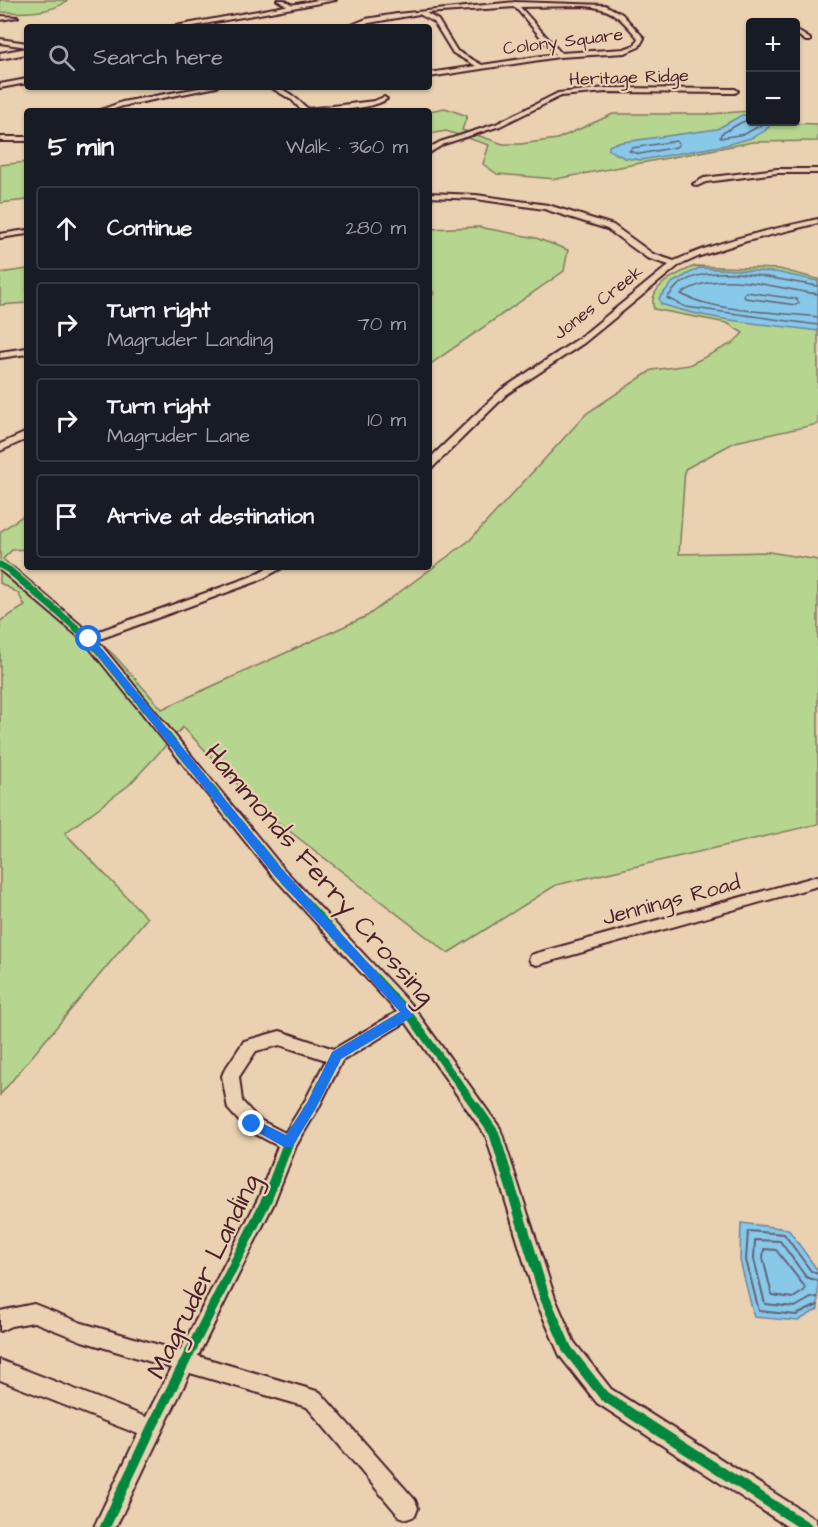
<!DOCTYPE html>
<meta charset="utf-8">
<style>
:root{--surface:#171b24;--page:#242831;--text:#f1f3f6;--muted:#9ea1a6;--line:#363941}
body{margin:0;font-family:"Architects Daughter",sans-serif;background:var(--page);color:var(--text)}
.controls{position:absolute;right:18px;top:18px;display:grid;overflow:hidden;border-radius:6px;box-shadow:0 2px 4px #0004}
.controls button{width:54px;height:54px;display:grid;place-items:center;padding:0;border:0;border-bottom:2px solid var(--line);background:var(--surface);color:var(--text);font:30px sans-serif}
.stop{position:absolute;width:18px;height:18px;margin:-14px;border:4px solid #1a73e8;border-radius:50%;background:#fff}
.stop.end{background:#1a73e8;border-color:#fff;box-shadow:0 2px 6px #0008}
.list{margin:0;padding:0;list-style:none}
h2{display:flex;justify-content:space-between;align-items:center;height:78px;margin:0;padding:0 24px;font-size:26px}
h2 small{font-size:20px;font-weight:400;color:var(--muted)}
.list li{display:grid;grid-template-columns:39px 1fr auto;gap:18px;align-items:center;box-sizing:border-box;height:84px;margin:0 12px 12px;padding:0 12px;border:2px solid var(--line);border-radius:6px}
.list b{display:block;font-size:22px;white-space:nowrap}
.list p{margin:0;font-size:20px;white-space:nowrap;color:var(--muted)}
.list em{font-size:20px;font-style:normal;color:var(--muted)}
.icon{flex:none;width:33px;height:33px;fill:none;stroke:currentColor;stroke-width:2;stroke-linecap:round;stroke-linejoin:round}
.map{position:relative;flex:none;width:818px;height:1527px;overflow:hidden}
.search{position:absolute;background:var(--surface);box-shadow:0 2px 4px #0004;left:24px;top:24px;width:408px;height:66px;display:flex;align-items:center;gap:15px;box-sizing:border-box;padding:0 21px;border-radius:6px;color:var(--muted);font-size:22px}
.panel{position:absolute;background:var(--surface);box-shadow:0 2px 4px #0004;left:24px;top:108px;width:408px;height:462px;border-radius:6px}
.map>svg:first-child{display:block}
.green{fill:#b6d58e;stroke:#807a5c;stroke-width:1.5}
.water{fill:#88c8e9;stroke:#6f849d;stroke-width:1.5}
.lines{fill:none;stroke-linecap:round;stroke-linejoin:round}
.shore-far1{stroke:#636377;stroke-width:1.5}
.shore{stroke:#636377;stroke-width:2}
.street-casing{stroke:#4a1f2b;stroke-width:4}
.secondary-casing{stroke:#4a1f2b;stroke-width:4}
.street{fill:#e9d1b1;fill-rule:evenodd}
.secondary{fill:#e9d1b1;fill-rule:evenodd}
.cycleway-far2-casing{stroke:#e9d1b1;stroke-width:10}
.cycleway-far1-casing{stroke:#e9d1b1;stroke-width:12}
.cycleway-casing{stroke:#e9d1b1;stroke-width:14}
.cycleway-far2{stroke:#00873e;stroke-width:7}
.cycleway-far1{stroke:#00873e;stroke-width:8}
.cycleway{stroke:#00873e;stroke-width:10}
.route{fill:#1a73e8}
.labels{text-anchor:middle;stroke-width:4.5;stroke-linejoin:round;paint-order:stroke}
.far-street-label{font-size:18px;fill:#4a1f2b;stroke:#e9d1b1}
.street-label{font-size:22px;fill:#4a1f2b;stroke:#e9d1b1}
.near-street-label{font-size:27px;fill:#4a1f2b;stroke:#e9d1b1}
</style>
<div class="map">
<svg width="818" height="1527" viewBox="0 0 818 1527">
<rect width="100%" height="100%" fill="#e9d1b1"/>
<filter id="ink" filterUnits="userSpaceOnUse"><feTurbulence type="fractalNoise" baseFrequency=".0167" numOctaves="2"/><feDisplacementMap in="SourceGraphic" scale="12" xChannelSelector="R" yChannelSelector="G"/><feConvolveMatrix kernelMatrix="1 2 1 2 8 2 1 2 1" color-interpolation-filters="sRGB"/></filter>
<g filter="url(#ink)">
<g class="green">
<path d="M 0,0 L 68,0 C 52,14 21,13 0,12 Z"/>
<path d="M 445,108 L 467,116 L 462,130 L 503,144 L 521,144 L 557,139 L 613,114 L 709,114 L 750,111 L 750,122 L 818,124 L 818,141 L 753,142 L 556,179 L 497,174 L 483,164 L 489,145 L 446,131 L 429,134 L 429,111 Z"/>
<path d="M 27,162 L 27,200 L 0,203 L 0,165 Z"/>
<path d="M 479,227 L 536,238 L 568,250 L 564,271 L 429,365 L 429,298 L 435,293 L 429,289 L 429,229 Z"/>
<path d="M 695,266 L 779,269 L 818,279 L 818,424 L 735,442 L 685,469 L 679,554 L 769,552 L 818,560 L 818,824 L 556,885 L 448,953 L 262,810 L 183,727 L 129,785 L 65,833 L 147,918 L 0,1095 L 0,621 L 25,606 L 18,593 L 0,583 L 0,532 L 27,513 L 27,549 L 12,550 L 3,559 L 114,655 L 162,709 L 367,616 L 470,540 L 587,413 L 652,370 L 689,365 L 733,343 L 743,333 L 727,323 L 654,309 C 646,286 679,273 695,266 Z"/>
<path d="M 27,269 L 27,303 L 0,305 L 0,273 Z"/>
</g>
<g class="water">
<path d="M 742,115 L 750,115 L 750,122 L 772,123 L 765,131 L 751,138 L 726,145 L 641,160 L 625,158 L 609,150 L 609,146 L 616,143 L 717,129 Z"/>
<path d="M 699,268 L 776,272 L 818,281 L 818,331 C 766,324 711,321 661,304 L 659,298 L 673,282 Z"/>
<path d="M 741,1223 L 788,1229 L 818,1271 L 818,1309 L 798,1321 L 754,1317 L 740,1260 Z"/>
</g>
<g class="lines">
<g class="shore-far1">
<path d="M 750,120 L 742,122 L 721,134 L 720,138 L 745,134 L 766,122"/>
<path d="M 676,141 L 679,144 L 676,147 L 640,154 L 629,151 L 632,148 Z"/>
<path d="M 818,286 C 780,281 714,260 680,284 C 675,287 671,294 667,298 L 686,307 L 818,325"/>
<path d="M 746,292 L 797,299 L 799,303 L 796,305 L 745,298 L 743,295 Z"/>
<path d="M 818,294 C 775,289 720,267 681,294 C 714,312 780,312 818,317"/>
</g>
<g class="shore">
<path d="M 764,1249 L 776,1250 L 805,1287 L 804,1291 L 793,1298 L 772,1295 L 763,1258 Z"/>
<path d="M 818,1274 L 811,1271 L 784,1234 L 748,1231 L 746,1260 L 759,1311 L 796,1315 L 818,1305"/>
<path d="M 818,1281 L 806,1277 L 780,1241 L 755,1240 L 754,1259 L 765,1304 L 795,1307 L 811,1298 L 818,1297"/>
</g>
<g class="street-casing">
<g id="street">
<path d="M 277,0 L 284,0 L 294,6 L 289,7 Z"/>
<path d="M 515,2 L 605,5 L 622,14 L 644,38 L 639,47 L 625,53 L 559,57 L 429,77 L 429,73 L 476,66 L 453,53 L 434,22 L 419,14 L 347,27 L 366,19 L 397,14 ZM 584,6 C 612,8 620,17 638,38 L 635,45 L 624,49 L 561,53 L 520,7 ZM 515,7 L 555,54 L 482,65 L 457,51 L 438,20 L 426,13 Z"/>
<path d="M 0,16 L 18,17 L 0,20 Z"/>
<path d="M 796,30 L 810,39 L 810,41 L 806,41 L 796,34 Z"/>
<path d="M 0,39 L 27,43 L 27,47 L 0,43 Z"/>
<path d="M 27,79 L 27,83 L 0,88 L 0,84 Z"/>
<path d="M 204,87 L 217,87 L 123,106 L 108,111 L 98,111 L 122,102 Z"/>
<path d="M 270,87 C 285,87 297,99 308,109 L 374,101 L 384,97 L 387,99 C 369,111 324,111 302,111 L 292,100 Z"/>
<path d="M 606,88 L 735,89 L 738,91 L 735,93 L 606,92 L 561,96 L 500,126 L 444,144 L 429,153 L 429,148 L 440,142 L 496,124 L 558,93 Z"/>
<rect x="0" y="137" width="27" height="4"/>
<path d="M 777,169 L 818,169 L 818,173 L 777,173 L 706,182 L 697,186 L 693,184 L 704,178 Z"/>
<path d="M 429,193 L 476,195 L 548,205 L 613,225 L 653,254 L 674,261 C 720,240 769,230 818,219 L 818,223 L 747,241 L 700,256 L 678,266 L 584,343 L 507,394 L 433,467 L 429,468 L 429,459 L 501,390 L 578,339 L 669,265 L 647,258 L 607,229 L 544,209 L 476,199 L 429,197 Z"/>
<path d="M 27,230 L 27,234 L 0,238 L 0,234 Z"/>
<path d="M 27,348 L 27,354 L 0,358 L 0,352 Z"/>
<path d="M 27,432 L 27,439 L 0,451 L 0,444 Z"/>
<path d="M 0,562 L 13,568 L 91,634 L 250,577 L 269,567 L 284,567 L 258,581 L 97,640 L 283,868 L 414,1008 L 500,1128 L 555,1298 L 574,1342 L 611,1389 L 815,1519 L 818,1527 L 788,1527 L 597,1403 L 560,1356 L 535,1298 L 486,1136 L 406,1022 L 342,1061 L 318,1109 L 296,1146 L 273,1205 L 198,1356 L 320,1392 L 415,1500 L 418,1508 L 415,1516 L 407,1519 L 399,1516 L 307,1407 L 190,1373 L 116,1527 L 94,1527 L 138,1434 L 0,1380 L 0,1360 L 146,1417 L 171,1368 L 82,1341 L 34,1322 L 11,1326 L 0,1331 L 0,1311 L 34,1304 L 82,1323 L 180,1351 L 259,1197 L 278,1146 L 246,1129 L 228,1109 L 222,1076 L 224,1071 L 244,1041 L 280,1031 L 334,1049 L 397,1012 L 273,876 L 85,642 L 0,570 ZM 280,1045 L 326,1060 L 306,1099 L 285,1133 L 258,1119 L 242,1101 L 239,1077 L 256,1051 Z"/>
<path d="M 818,876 L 818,886 L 537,965 L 531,963 L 529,959 L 531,955 L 537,953 Z"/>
</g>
</g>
<g class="secondary-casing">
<g id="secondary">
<path d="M 318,0 L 336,0 L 188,27 L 170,27 Z"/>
<path d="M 27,48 L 27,54 L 0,59 L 0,53 Z"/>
</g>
</g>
<use href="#street" class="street"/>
<use href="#secondary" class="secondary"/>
<g class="cycleway-far2-casing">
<path id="cycleway-far2" d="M 0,565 L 9,570 L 89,639 L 200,776"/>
</g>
<g class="cycleway-far1-casing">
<g id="cycleway-far1">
<path d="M 199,774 L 278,872 L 408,1013 L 477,1109"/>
<path d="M 309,1109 L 336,1056 L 408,1013"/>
</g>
</g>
<g class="cycleway-casing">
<g id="cycleway">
<path d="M 476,1107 L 494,1133 L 545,1298 L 567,1349 L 604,1396 L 807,1527"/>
<path d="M 105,1527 L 151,1429 L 267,1199 L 288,1143 L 310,1107"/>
</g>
</g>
<use href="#cycleway-far2" class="cycleway-far2"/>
<use href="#cycleway-far1" class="cycleway-far1"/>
<use href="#cycleway" class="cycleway"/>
</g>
</g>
<path class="route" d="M 89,636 L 92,637 L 282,869 L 414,1013 L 412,1017 L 341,1059 L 316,1108 L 292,1147 L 284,1147 L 248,1127 L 246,1124 L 248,1120 L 256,1120 L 286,1135 L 308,1101 L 332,1052 L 400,1012 L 274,875 L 86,641 L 85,639 Z"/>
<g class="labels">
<g class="far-street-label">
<text transform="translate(563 41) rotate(-7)" y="6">Colony Square</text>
<text transform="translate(629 77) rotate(-2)" y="6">Heritage Ridge</text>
<text transform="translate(598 302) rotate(-38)" y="6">Jones Creek</text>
</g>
<g class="street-label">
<text transform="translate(671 899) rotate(-15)" y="8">Jennings Road</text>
</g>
<g class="near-street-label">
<text transform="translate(320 874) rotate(49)" y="9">Hammonds Ferry Crossing</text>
<text transform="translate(203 1276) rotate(-64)" y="9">Magruder Landing</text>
</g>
</g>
</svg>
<div class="controls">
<button>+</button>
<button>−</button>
</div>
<div class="stop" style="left:89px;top:639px"></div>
<div class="stop end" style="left:252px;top:1124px"></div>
<div class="search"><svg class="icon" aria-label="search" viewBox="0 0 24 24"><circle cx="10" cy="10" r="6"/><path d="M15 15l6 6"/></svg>Search here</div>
<section class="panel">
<h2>5 min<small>Walk · 360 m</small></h2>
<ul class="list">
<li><svg class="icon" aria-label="ahead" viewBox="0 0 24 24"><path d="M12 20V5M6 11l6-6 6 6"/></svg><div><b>Continue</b></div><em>280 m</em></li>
<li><svg class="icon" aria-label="right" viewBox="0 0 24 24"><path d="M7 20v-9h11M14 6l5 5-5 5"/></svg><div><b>Turn right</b><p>Magruder Landing</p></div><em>70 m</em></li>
<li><svg class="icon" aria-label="right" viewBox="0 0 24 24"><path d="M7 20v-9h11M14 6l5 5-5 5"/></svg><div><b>Turn right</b><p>Magruder Lane</p></div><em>10 m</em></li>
<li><svg class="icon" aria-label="arrive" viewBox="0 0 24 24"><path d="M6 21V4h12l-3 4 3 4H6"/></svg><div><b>Arrive at destination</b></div></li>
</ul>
</section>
</div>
